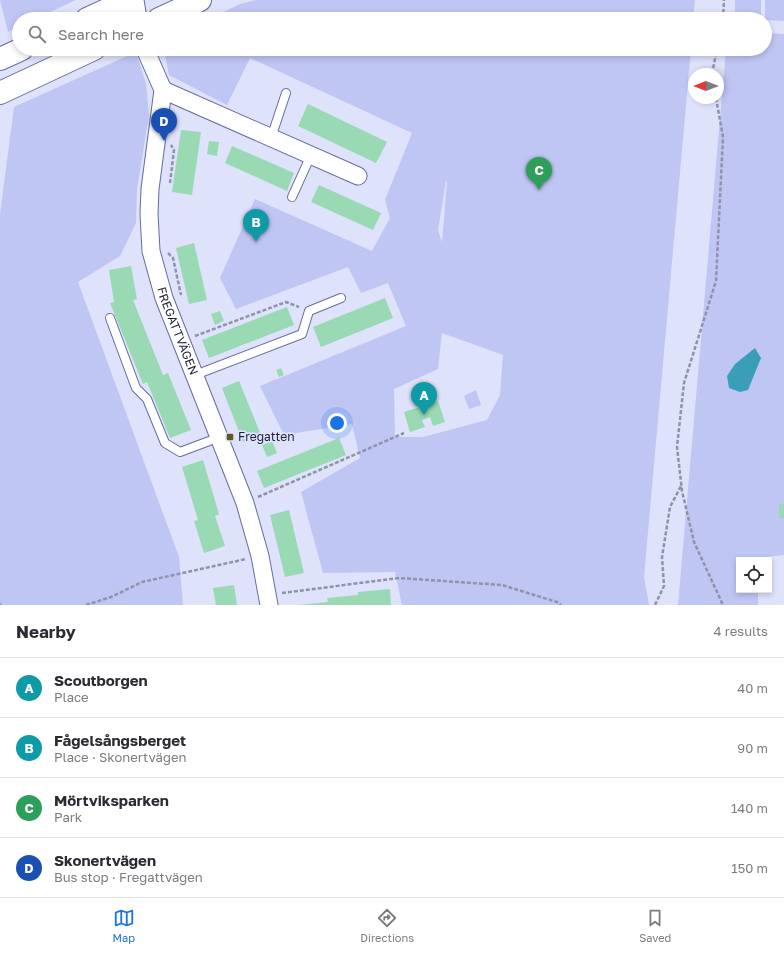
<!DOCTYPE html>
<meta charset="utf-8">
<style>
:root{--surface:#fff;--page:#f7f7f7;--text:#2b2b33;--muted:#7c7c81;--line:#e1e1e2;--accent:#1a73e8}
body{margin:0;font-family:"Golos Text",sans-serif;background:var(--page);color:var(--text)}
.controls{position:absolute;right:12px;bottom:12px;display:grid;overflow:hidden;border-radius:0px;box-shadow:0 2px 6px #0003}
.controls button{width:36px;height:36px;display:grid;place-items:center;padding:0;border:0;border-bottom:1px solid var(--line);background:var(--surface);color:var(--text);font:20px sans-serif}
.compass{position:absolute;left:688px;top:68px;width:36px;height:36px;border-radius:50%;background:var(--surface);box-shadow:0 2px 6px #0003;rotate:270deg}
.you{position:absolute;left:337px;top:423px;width:14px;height:14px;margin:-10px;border:3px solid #fff;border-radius:50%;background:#1a73e8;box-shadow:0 0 0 6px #1a73e833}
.badge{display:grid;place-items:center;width:26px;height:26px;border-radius:50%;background:var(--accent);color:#fff;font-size:13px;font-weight:700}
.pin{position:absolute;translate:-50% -33px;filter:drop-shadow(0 1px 2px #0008)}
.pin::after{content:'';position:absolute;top:21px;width:14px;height:12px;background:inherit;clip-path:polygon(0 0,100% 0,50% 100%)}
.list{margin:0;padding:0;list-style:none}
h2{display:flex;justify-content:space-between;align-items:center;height:52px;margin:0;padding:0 16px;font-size:17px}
h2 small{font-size:13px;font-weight:400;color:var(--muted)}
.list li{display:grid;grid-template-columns:26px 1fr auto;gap:12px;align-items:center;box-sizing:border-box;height:60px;padding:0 16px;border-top:1px solid var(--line)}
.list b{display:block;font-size:15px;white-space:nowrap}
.list p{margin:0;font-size:13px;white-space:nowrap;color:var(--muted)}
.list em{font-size:13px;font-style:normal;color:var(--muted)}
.icon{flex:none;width:22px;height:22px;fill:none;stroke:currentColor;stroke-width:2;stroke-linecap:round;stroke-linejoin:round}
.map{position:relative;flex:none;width:784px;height:605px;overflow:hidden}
.search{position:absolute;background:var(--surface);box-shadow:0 2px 6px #0003;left:12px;right:12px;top:12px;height:44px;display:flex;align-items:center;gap:10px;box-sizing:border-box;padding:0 14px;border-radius:22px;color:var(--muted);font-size:15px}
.sheet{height:292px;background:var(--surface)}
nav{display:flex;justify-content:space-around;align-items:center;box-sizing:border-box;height:56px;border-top:1px solid var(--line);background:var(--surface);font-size:11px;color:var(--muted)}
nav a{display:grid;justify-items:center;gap:2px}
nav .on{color:var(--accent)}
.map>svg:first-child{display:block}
.green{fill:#bfc6f3;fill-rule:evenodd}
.water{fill:#3a9eb8}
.building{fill:#99d9b4}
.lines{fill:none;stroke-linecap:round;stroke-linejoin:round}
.service-casing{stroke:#666ca1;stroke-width:10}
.minor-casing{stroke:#666ca1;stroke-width:19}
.motorway-casing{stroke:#666ca1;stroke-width:24}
.path{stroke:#8f93aa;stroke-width:2.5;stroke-dasharray:4 2;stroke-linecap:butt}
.service{stroke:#fff;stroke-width:8}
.minor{stroke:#fff;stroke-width:17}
.motorway{stroke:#fff;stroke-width:22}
.poi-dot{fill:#625824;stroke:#dee2fa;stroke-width:1.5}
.labels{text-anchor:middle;stroke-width:3.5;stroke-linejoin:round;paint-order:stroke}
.street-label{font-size:12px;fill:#1e2036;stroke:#dee2fa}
.poi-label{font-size:12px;fill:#1e2036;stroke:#dee2fa;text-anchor:start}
</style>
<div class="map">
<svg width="784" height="605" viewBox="0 0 784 605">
<rect width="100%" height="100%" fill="#dee2fa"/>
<g class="green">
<path d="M 0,0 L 76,0 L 35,19 L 19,19 L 19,26 L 8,32 Z"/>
<path d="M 256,0 L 695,0 L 693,19 L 209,19 L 240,4 Z"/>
<rect x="735" y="0" width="26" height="19"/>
<path d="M 765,0 L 784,0 L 784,21 L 765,20 Z"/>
<path d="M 765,33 L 784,34 L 784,555 L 758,558 L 757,560 L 739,560 L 739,590 L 758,590 L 758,605 L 678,605 L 726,49 L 765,49 Z"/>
<path d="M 164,49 L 691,49 L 644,577 L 649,605 L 402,605 L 395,572 L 323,573 L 301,492 L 360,458 L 352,424 L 284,435 L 260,386 L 406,326 L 388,283 L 361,293 L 348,267 L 236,309 L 220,278 L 255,199 L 372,251 L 390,218 L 385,200 L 412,133 L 250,58 L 227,105 L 169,75 ZM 446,181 L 447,181 L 442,242 L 438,230 ZM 442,333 L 503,355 L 500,395 L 487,420 L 423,437 L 395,437 L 394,389 L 438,369 Z"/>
<path d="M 136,52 L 146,84 L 149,115 L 137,189 L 136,223 L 120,256 L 78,282 L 179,557 L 183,605 L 0,605 L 0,214 L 14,107 Z"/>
<path d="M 476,390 L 481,405 L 469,409 L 464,396 Z"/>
</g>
<path class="water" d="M 755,348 L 761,358 L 748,390 L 740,392 L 729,388 L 727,376 L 735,364 Z"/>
<g class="building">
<path d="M 308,104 L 387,142 L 376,163 L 298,126 Z"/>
<path d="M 181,130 L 201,132 L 192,195 L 172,192 Z"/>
<path d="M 209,141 L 219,142 L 217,156 L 207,154 Z"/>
<path d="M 232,146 L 294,173 L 287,191 L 225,163 Z"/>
<path d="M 319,185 L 381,213 L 373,230 L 311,202 Z"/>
<path d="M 194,243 L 207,300 L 189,304 L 176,248 Z"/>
<path d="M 131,266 L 137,299 L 133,300 L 163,375 L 168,373 L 191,430 L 170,438 L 147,382 L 143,384 L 110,303 L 114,302 L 109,270 Z"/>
<path d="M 385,298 L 393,318 L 321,347 L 313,327 Z"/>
<path d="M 287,307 L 294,325 L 209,358 L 202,340 Z"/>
<path d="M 220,311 L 224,321 L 215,325 L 211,314 Z"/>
<path d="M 281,368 L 284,375 L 279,377 L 276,370 Z"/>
<path d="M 239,381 L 261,435 L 243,442 L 222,388 Z"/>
<path d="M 438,401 L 445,422 L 433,426 L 430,417 L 422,420 L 425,427 L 410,432 L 404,412 Z"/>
<path d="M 339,438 L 346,455 L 264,488 L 257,471 Z"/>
<path d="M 272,441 L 277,453 L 267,457 L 262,445 Z"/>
<path d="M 203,460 L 219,514 L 215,516 L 225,546 L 204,553 L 194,521 L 198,520 L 182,467 Z"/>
<rect x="779" y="504" width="5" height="14"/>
<path d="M 289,510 L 304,573 L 285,577 L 270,515 Z"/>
<path d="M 234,585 L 237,605 L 216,605 L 213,588 Z"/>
<path d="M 390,589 L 391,605 L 299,605 L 328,602 L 327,598 L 358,595 L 358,592 Z"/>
</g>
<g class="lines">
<g class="service-casing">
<g id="service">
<path d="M 271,138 L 286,93"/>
<path d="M 292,197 L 311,155"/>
<path d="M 110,318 L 136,388 L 147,399 L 165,443 L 180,452 L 220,437"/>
<path d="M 195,375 L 302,334 L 309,311 L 341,298"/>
</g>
</g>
<g class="minor-casing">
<g id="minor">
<path d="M 135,0 L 138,19"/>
<path id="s1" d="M 145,49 L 163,90 L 150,189 L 149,214 L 151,251 L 164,298 L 245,503 L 260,556 L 269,605"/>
<path d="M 163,90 L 358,176"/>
</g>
</g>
<g class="motorway-casing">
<g id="motorway">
<path d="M 87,19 L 128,0"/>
<path d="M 159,19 L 200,0"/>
<path d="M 0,59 L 22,49"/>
<path d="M 0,93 L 94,49"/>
</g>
</g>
<g class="path">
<path d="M 723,19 L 724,0"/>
<path d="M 712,74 L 717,49"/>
<path d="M 716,98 L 723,137 L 716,281 L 684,383 L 677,447 L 682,491 L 694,542 L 723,605"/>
<path d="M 170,183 L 174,150 L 171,145"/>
<path d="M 168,253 L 173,258 L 181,295"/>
<path d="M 195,336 L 286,302 L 299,307"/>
<path d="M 258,497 L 404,433"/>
<path d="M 282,593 L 399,578 L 502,585 L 557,602 L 561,605"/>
<path d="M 0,604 L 1,605"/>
<path d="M 86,605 L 111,597 L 142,582 L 246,559"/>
<path d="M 655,605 L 664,586 L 662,557 L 670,507 L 681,486"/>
</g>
<use href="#service" class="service"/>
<use href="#minor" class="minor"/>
<use href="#motorway" class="motorway"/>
</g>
<rect class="poi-dot" x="226" y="433" width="8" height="8" rx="2"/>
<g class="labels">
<g class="street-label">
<text dy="4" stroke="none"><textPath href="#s1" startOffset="291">FREGATTVÄGEN</textPath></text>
</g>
<g class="poi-label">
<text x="238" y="441">Fregatten</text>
</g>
</g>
</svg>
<div class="controls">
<button><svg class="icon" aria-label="locate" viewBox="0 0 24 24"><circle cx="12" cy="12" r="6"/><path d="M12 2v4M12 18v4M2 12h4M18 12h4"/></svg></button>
</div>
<svg class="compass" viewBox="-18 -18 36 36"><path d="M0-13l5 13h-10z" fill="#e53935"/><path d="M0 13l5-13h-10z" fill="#7c7c81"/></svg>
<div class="you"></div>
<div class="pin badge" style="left:424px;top:415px;background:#0f9aa8">A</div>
<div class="pin badge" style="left:256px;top:242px;background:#0f9aa8">B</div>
<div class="pin badge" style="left:539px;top:190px;background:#2e9e5b">C</div>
<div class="pin badge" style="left:164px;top:141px;background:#1a4fb4">D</div>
<div class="search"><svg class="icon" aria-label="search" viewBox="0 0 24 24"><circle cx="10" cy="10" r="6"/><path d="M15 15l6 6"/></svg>Search here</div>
</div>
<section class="sheet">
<h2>Nearby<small>4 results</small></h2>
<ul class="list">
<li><span class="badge" style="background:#0f9aa8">A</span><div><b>Scoutborgen</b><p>Place</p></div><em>40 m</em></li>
<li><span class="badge" style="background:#0f9aa8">B</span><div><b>Fågelsångsberget</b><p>Place · Skonertvägen</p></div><em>90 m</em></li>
<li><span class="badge" style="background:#2e9e5b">C</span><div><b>Mörtviksparken</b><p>Park</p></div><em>140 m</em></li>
<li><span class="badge" style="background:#1a4fb4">D</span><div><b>Skonertvägen</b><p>Bus stop · Fregattvägen</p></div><em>150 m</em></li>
</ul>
</section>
<nav>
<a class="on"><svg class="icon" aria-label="map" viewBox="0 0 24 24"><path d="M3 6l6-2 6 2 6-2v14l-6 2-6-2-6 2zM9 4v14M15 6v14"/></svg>Map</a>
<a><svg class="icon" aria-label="directions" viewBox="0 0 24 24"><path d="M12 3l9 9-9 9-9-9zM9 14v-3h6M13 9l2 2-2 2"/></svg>Directions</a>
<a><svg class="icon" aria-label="saved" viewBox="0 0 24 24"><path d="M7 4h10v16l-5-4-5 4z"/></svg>Saved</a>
</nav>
